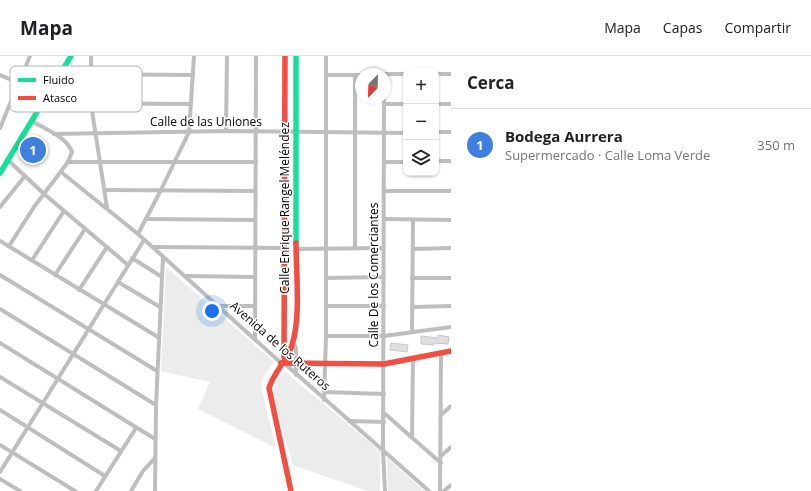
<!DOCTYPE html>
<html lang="es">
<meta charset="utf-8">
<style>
:root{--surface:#fff;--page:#f6f6f6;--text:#202124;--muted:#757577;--line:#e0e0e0;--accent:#111827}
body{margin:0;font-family:"Open Sans",sans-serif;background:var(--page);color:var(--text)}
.controls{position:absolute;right:12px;top:12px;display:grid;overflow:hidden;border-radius:8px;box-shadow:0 1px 3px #0004}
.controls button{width:36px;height:36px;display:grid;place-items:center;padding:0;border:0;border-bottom:1px solid var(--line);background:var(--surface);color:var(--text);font:20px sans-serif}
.compass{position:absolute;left:355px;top:12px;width:36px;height:36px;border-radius:50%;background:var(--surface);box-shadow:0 1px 3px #0004;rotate:203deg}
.you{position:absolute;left:212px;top:255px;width:14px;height:14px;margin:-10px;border:3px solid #fff;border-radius:50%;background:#1a73e8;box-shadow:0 0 0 6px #1a73e833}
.badge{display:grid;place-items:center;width:26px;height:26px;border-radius:50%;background:var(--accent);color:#fff;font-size:13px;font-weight:700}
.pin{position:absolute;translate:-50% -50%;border:2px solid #fff;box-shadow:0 1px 4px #0006}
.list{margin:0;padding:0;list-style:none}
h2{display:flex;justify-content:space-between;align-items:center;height:52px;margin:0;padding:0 16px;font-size:17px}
h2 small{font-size:13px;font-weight:400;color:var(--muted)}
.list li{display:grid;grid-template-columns:26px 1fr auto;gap:12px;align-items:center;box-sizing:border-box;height:72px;padding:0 16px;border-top:1px solid var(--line)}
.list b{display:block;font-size:15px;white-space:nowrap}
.list p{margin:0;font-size:13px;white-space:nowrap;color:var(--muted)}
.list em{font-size:13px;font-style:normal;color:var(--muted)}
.icon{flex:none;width:22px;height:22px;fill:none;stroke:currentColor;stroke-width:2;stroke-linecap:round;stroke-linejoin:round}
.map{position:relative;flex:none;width:451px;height:435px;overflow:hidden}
header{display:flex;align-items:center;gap:24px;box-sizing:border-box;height:56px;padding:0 20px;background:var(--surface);border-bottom:1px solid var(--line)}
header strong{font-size:19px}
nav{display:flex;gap:22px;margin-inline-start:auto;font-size:14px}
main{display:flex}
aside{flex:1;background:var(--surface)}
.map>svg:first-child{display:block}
.green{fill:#ececec}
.building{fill:#dfdfdf;stroke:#c7c7c7}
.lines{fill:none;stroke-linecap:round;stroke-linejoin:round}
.street{stroke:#bebebe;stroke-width:4}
.fast{stroke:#16e098;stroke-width:5.5}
.jam{stroke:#f24e42;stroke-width:5.5}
.labels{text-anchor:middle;stroke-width:3;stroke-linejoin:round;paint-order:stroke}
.street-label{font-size:12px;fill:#000;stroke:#fff}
.key{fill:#fff;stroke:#b2b2b2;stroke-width:1}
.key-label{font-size:11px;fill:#000}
</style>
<header>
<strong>Mapa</strong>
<nav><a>Mapa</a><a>Capas</a><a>Compartir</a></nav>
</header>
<main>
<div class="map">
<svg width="451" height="435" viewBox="0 0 451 435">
<rect width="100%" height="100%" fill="#fff"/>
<g class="green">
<path d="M 166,211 L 274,306 L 263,322 L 261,330 L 276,392 L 198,353 L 210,326 L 161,315 Z"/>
<path d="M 285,316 L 380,395 L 380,435 L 367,435 L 293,409 L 273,342 C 274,332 275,322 285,316 Z"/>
<path d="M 387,402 L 424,435 L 388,435 Z"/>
</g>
<g class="building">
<path d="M 438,279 L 449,281 L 448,288 L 434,287 L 434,289 L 421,288 L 421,280 L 438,282 Z"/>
<path d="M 391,287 L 408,289 L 407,296 L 390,294 Z"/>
</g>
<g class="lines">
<g class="street">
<path d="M 91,0 L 91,48 L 107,152"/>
<path d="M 59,18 L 193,19"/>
<path d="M 385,18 L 406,18"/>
<path d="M 436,18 L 451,18"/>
<path d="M 0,19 L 19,27"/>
<path d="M 326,19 L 361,19"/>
<path d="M 384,42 L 383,395 L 385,435"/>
<path d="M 42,47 L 191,48"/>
<path d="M 384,48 L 406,48"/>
<path d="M 436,48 L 451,48"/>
<path d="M 0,72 L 30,0"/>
<path d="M 226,75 L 227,0"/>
<path d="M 436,76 L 451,76"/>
<path d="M 54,78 L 226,75 L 406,77"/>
<path d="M 9,105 L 43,137 L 128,209"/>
<path d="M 436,105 L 451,105"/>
<path d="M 68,106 L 256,106"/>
<path d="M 384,106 L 406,106"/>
<path d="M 61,116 L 138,178 L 281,307"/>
<path d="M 105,134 L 255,135"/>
<path d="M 384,135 L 451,135"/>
<path d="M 0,151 L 25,120"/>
<path d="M 146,163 L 255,164"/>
<path d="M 384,163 L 451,164"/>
<path d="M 138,178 L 161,134 L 189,76 L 194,0"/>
<path d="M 0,185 L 158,281"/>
<path d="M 9,190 L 34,151 L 68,106 L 72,96 C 67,81 44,72 31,65"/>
<path d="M 153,191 L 285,192"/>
<path d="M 355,192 L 355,19"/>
<path d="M 296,193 L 383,192"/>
<path d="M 413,193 L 451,192"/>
<path d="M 132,202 L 162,221"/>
<path d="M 32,204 L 64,155"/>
<path d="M 0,219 L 157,315"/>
<path d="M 55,219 L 85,173"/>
<path d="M 185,220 L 255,221"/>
<path d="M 326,222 L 383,221"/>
<path d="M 412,222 L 451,222"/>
<path d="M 118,226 L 160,251"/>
<path d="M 79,234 L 107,191"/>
<path d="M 218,250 L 255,250"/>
<path d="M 326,250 L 384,250"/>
<path d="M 413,251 L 451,250"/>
<path d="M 0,253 L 156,349"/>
<path d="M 412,276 L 413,164"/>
<path d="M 326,280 L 384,280 L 451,271"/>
<path d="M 255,283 L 256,0"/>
<path d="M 293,286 L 296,292 L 296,319"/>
<path d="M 0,287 L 155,383"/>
<path d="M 284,307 L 429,435"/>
<path d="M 0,321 L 121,395"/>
<path d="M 325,336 L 384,338"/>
<path d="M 324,344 L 326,280 L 326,0"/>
<path d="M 0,354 L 105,420"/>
<path d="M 384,357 L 441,407"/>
<path d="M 442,358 L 451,350"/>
<path d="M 349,365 L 384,366"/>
<path d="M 412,381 L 413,302"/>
<path d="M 0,389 L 75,435"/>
<path d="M 441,400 L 451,391"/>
<path d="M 0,416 L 144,184"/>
<path d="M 0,423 L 20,435"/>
<path d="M 96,435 L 136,372"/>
<path d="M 131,435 L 143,415 L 155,402"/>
<path d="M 155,435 L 156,349 L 163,201"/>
<path d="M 440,435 L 441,297"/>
<path d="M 444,435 L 451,429"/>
</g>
<g class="fast">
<path d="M 296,0 L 296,187"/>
<path d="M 0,117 L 71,0"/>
</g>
<g class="jam">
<path d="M 284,301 L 285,0"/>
<path d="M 281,307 L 384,308 L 451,295"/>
<path d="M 291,435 L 269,332 C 274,315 288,304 292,289 C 301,261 296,217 296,187"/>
</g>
</g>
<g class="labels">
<g class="street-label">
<text x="206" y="70">Calle de las Uniones</text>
<text transform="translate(285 152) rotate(-90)" y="4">Calle Enrique Rangel Meléndez</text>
<text transform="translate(374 219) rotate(-90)" y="4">Calle De los Comerciantes</text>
<text transform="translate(280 290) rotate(41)" y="4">Avenida de los Ruteros</text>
</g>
</g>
<rect x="10" y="10" width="132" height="46" rx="6" class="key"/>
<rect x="18" y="22" width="18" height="4" fill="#16e098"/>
<rect x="18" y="40" width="18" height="4" fill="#f24e42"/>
<g class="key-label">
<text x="43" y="28">Fluido</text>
<text x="43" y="46">Atasco</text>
</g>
</svg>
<div class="controls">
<button>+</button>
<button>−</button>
<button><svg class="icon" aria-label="layers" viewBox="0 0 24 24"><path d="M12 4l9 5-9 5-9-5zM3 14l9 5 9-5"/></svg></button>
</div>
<svg class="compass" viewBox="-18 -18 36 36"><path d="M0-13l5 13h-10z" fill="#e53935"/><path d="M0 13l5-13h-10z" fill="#757577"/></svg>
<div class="you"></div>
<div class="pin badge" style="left:33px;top:94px;background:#3f7fe0">1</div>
</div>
<aside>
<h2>Cerca<small></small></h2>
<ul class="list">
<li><span class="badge" style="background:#3f7fe0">1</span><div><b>Bodega Aurrera</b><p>Supermercado · Calle Loma Verde</p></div><em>350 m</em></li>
</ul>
</aside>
</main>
